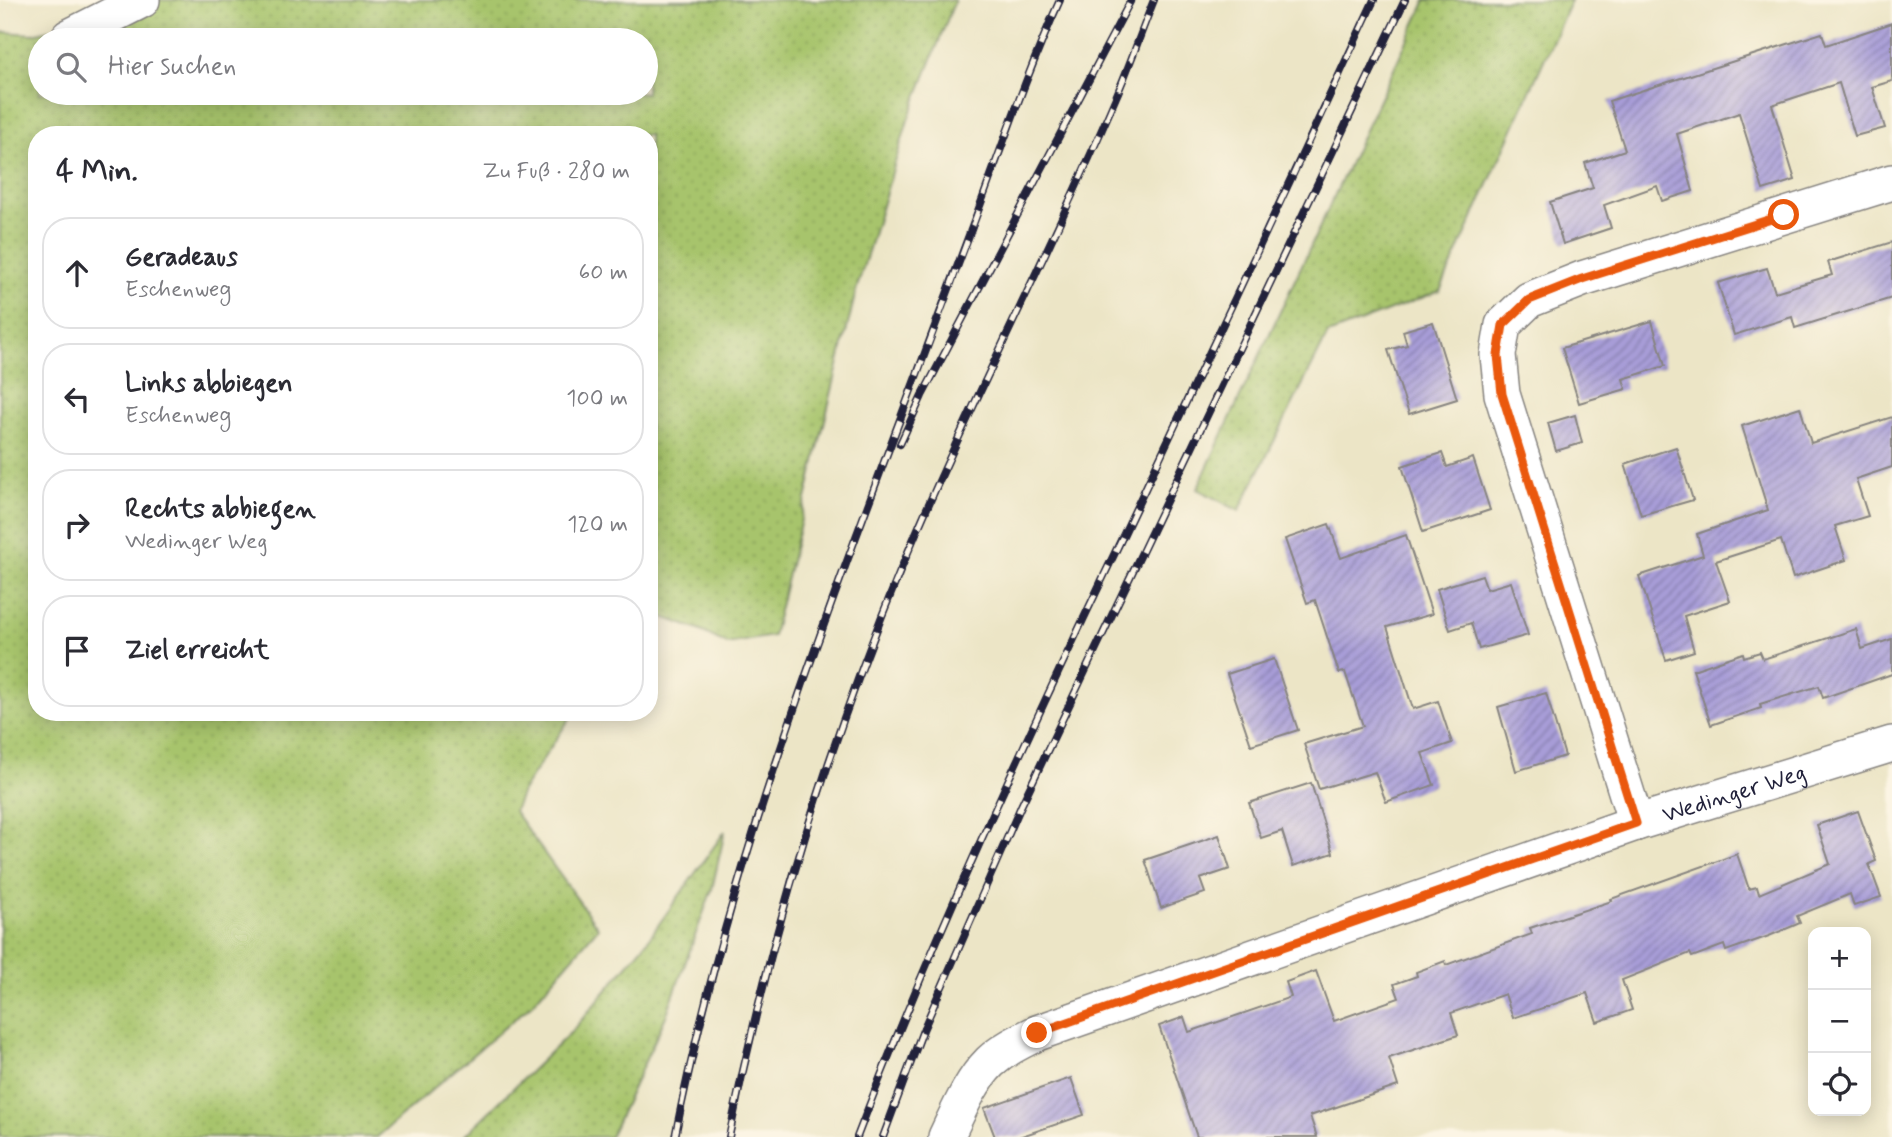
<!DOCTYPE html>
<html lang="de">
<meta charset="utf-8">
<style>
:root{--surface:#fff;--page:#f2f2f3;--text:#2b2b33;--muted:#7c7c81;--line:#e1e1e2}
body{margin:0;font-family:Mynerve,sans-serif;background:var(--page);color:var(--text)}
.controls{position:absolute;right:21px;bottom:21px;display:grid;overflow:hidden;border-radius:14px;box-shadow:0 4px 18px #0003}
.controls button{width:63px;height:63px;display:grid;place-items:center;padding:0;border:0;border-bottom:2px solid var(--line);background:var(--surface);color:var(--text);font:35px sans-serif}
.stop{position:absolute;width:21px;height:21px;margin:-16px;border:5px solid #ea580c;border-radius:50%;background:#fff}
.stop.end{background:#ea580c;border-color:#fff;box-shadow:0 2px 7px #0008}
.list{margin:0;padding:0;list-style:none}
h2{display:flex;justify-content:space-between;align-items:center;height:91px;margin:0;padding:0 28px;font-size:30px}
h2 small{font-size:23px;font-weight:400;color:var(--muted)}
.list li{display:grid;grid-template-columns:46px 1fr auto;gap:21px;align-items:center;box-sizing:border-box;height:112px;margin:0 14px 14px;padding:0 14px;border:2px solid var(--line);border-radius:28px}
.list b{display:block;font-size:26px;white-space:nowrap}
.list p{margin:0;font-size:23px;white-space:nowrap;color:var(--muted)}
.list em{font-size:23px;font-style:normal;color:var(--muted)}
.icon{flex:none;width:38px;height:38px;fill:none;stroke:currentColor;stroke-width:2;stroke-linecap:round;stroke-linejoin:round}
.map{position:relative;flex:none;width:1892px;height:1137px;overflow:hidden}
.search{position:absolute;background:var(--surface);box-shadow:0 4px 18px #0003;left:28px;top:28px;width:630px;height:77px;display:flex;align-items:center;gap:18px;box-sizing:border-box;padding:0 24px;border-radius:38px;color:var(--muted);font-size:26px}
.panel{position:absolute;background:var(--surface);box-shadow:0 4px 18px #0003;left:28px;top:126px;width:630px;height:595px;border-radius:28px}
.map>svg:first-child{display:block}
.green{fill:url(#green-dots);stroke:#647354;stroke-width:2;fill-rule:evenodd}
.building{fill:url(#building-hatch)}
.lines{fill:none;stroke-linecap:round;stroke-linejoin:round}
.street-casing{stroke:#878480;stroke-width:38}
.street{stroke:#fff;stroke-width:35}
.rail-casing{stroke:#22223b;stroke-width:8}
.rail{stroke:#fcf5e5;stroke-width:5;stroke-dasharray:16;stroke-linecap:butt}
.route{stroke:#ea580c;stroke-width:9}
.labels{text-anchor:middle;stroke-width:5;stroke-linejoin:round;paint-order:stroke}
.street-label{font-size:24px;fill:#22223b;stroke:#fcf5e5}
</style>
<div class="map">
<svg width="1892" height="1137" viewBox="0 0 1892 1137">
<defs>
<pattern id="green-dots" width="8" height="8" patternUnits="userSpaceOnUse" patternTransform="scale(1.75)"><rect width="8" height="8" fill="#a7c46c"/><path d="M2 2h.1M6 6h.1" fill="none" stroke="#8fa85e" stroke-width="1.8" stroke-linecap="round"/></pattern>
<pattern id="building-hatch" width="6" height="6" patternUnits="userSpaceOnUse" patternTransform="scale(1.75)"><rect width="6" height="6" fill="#a89dd8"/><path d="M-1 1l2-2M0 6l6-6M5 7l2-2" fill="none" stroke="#8880b0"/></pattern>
</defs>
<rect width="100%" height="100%" fill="#fcf5e5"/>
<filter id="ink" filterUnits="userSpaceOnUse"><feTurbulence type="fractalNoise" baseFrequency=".0143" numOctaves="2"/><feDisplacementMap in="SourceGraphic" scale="14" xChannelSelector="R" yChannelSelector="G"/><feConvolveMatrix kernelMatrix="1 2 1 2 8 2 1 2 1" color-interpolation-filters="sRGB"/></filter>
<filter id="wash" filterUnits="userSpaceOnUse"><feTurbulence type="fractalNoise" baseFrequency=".00686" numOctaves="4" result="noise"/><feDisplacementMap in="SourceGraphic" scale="28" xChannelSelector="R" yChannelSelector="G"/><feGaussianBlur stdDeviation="1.57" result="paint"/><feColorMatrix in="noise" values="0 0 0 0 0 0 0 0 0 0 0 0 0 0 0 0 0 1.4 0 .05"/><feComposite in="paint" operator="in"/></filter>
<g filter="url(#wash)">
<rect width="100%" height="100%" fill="#ece5c6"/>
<g class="green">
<path d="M 118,0 L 955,0 L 908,120 L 856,291 L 773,636 L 727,644 L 699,630 L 649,612 L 649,135 L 37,135 L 37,712 L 574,712 L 522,791 L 514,811 L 598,928 L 533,1003 L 377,1137 L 0,1137 L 0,35 L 4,32 L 33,34 L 58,28 ZM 40,40 L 646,40 L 646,93 L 40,93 Z"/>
<path d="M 1426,0 L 1571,0 L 1440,291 L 1328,334 L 1239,511 L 1197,489 Z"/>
<path d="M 725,831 L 712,889 L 666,1016 L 610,1137 L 463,1137 L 573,1030 L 642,948 Z"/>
</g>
<g id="blocks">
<g class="building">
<path d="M 1892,23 L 1892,81 L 1872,87 L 1885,128 L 1855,136 L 1839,83 L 1772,105 L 1795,180 L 1763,190 L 1739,113 L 1677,134 L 1693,191 L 1662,201 L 1657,186 L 1604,205 L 1611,228 L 1563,244 L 1550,202 L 1593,188 L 1585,163 L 1625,150 L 1609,101 L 1822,33 L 1826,45 Z"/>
<path d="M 1892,242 L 1892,298 L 1795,328 L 1792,317 L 1734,335 L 1718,283 L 1767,268 L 1775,292 L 1832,275 L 1828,262 Z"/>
<path d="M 1652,321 L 1665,366 L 1623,379 L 1626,389 L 1579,403 L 1562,348 Z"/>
<path d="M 1433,322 L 1457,399 L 1409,414 L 1388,350 L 1407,345 L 1403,331 Z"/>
<path d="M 1800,407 L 1811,443 L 1892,417 L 1892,467 L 1856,479 L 1868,516 L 1835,526 L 1846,560 L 1793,578 L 1781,540 L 1716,561 L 1730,601 L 1684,616 L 1694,651 L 1666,660 L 1639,576 L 1703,555 L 1697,534 L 1768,510 L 1742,426 Z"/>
<path d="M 1575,415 L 1582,443 L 1556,451 L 1548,423 Z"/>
<path d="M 1676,447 L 1693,500 L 1641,515 L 1625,464 Z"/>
<path d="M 1442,453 L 1447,467 L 1473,458 L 1490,510 L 1423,532 L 1402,466 Z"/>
<path d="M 1329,524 L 1341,558 L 1406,535 L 1432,614 L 1387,627 L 1413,709 L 1438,701 L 1452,743 L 1422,753 L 1434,785 L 1386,802 L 1375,772 L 1319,789 L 1304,744 L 1363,726 L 1345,672 L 1339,673 L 1315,600 L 1307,603 L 1285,539 Z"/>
<path d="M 1482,575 L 1487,589 L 1511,582 L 1528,635 L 1479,649 L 1471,623 L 1450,630 L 1437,589 Z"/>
<path d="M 1856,629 L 1862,649 L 1892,639 L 1892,674 L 1823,698 L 1819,686 L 1760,704 L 1761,708 L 1711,725 L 1693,670 L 1743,653 L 1744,657 L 1760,652 L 1763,659 Z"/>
<path d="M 1274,659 L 1298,730 L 1251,745 L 1227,674 Z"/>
<path d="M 1546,693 L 1565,756 L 1516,771 L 1498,707 Z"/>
<path d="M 1311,783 L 1333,853 L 1293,866 L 1282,831 L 1261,838 L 1249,803 Z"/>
<path d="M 1858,811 L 1876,861 L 1869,864 L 1881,897 L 1854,906 L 1850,894 L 1797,916 L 1800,923 L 1769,936 L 1726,951 L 1724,945 L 1692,957 L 1690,953 L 1622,980 L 1632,1010 L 1597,1022 L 1587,993 L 1513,1018 L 1505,994 L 1451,1013 L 1458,1035 L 1389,1058 L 1398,1086 L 1310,1116 L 1317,1137 L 1197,1137 L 1159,1026 L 1184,1017 L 1189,1032 L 1291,997 L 1286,982 L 1316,971 L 1334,1021 L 1399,998 L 1394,984 L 1417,976 L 1416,972 L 1445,961 L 1446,965 L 1532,934 L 1530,928 L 1612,901 L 1611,899 L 1737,854 L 1749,889 L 1757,887 L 1759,894 L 1830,864 L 1817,825 Z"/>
<path d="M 1219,835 L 1230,869 L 1200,879 L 1205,893 L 1161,908 L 1145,860 Z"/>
<path d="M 1071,1078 L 1084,1115 L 1019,1137 L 995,1137 L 984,1108 Z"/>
</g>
</g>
</g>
<g filter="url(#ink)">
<use href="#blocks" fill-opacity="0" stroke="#878480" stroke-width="2"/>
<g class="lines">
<g class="street-casing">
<g id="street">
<path d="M 69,37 L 142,0"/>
<path d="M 1636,823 L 1502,394 L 1498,355 L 1503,325 L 1529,300 L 1582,279 L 1892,182"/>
<path id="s1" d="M 946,1137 C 958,1112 970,1082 990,1062 C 1004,1049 1021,1041 1037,1033 L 1636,823 L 1892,744"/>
</g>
</g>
<use href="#street" class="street"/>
<g class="rail-casing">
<g id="rail">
<path d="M 900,444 L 922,396 L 1131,0"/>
<path d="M 675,1137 C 725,883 816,642 907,401 C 932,335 957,269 981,203 C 1006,135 1030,66 1060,0"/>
<path d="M 729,1137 C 768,943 827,747 903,564 C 969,406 1049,254 1116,97 C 1130,65 1141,32 1154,0"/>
<path d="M 857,1137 C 935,933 1027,737 1121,540 C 1206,360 1291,181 1374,0"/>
<path d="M 883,1137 L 923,1030 L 1021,806 L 1405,0"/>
</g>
</g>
<use href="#rail" class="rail"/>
</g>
</g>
<g class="lines" filter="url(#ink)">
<path class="route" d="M 1037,1033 L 1636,823 L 1502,394 L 1498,355 L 1503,325 L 1529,300 L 1582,279 L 1784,215"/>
</g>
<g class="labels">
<g class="street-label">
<text dy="8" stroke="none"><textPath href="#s1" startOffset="880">Wedinger Weg</textPath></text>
</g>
</g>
</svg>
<div class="controls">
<button>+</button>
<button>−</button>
<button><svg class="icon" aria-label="locate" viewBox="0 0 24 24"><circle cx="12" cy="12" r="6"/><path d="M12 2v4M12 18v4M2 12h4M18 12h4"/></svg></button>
</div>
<div class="stop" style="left:1784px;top:215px"></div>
<div class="stop end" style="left:1037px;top:1033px"></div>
<div class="search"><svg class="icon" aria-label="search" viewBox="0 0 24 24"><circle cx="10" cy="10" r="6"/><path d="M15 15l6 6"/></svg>Hier suchen</div>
<section class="panel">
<h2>4 Min.<small>Zu Fuß · 280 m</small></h2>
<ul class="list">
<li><svg class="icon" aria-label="ahead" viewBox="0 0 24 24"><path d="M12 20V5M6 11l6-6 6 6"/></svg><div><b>Geradeaus</b><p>Eschenweg</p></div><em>60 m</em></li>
<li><svg class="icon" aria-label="left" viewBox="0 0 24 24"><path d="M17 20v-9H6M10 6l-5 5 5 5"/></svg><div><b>Links abbiegen</b><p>Eschenweg</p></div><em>100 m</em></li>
<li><svg class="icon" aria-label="right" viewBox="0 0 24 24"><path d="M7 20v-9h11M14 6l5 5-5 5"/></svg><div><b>Rechts abbiegen</b><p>Wedinger Weg</p></div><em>120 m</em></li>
<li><svg class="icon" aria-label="arrive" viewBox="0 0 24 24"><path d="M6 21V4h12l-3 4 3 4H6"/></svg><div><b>Ziel erreicht</b></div></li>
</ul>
</section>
</div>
